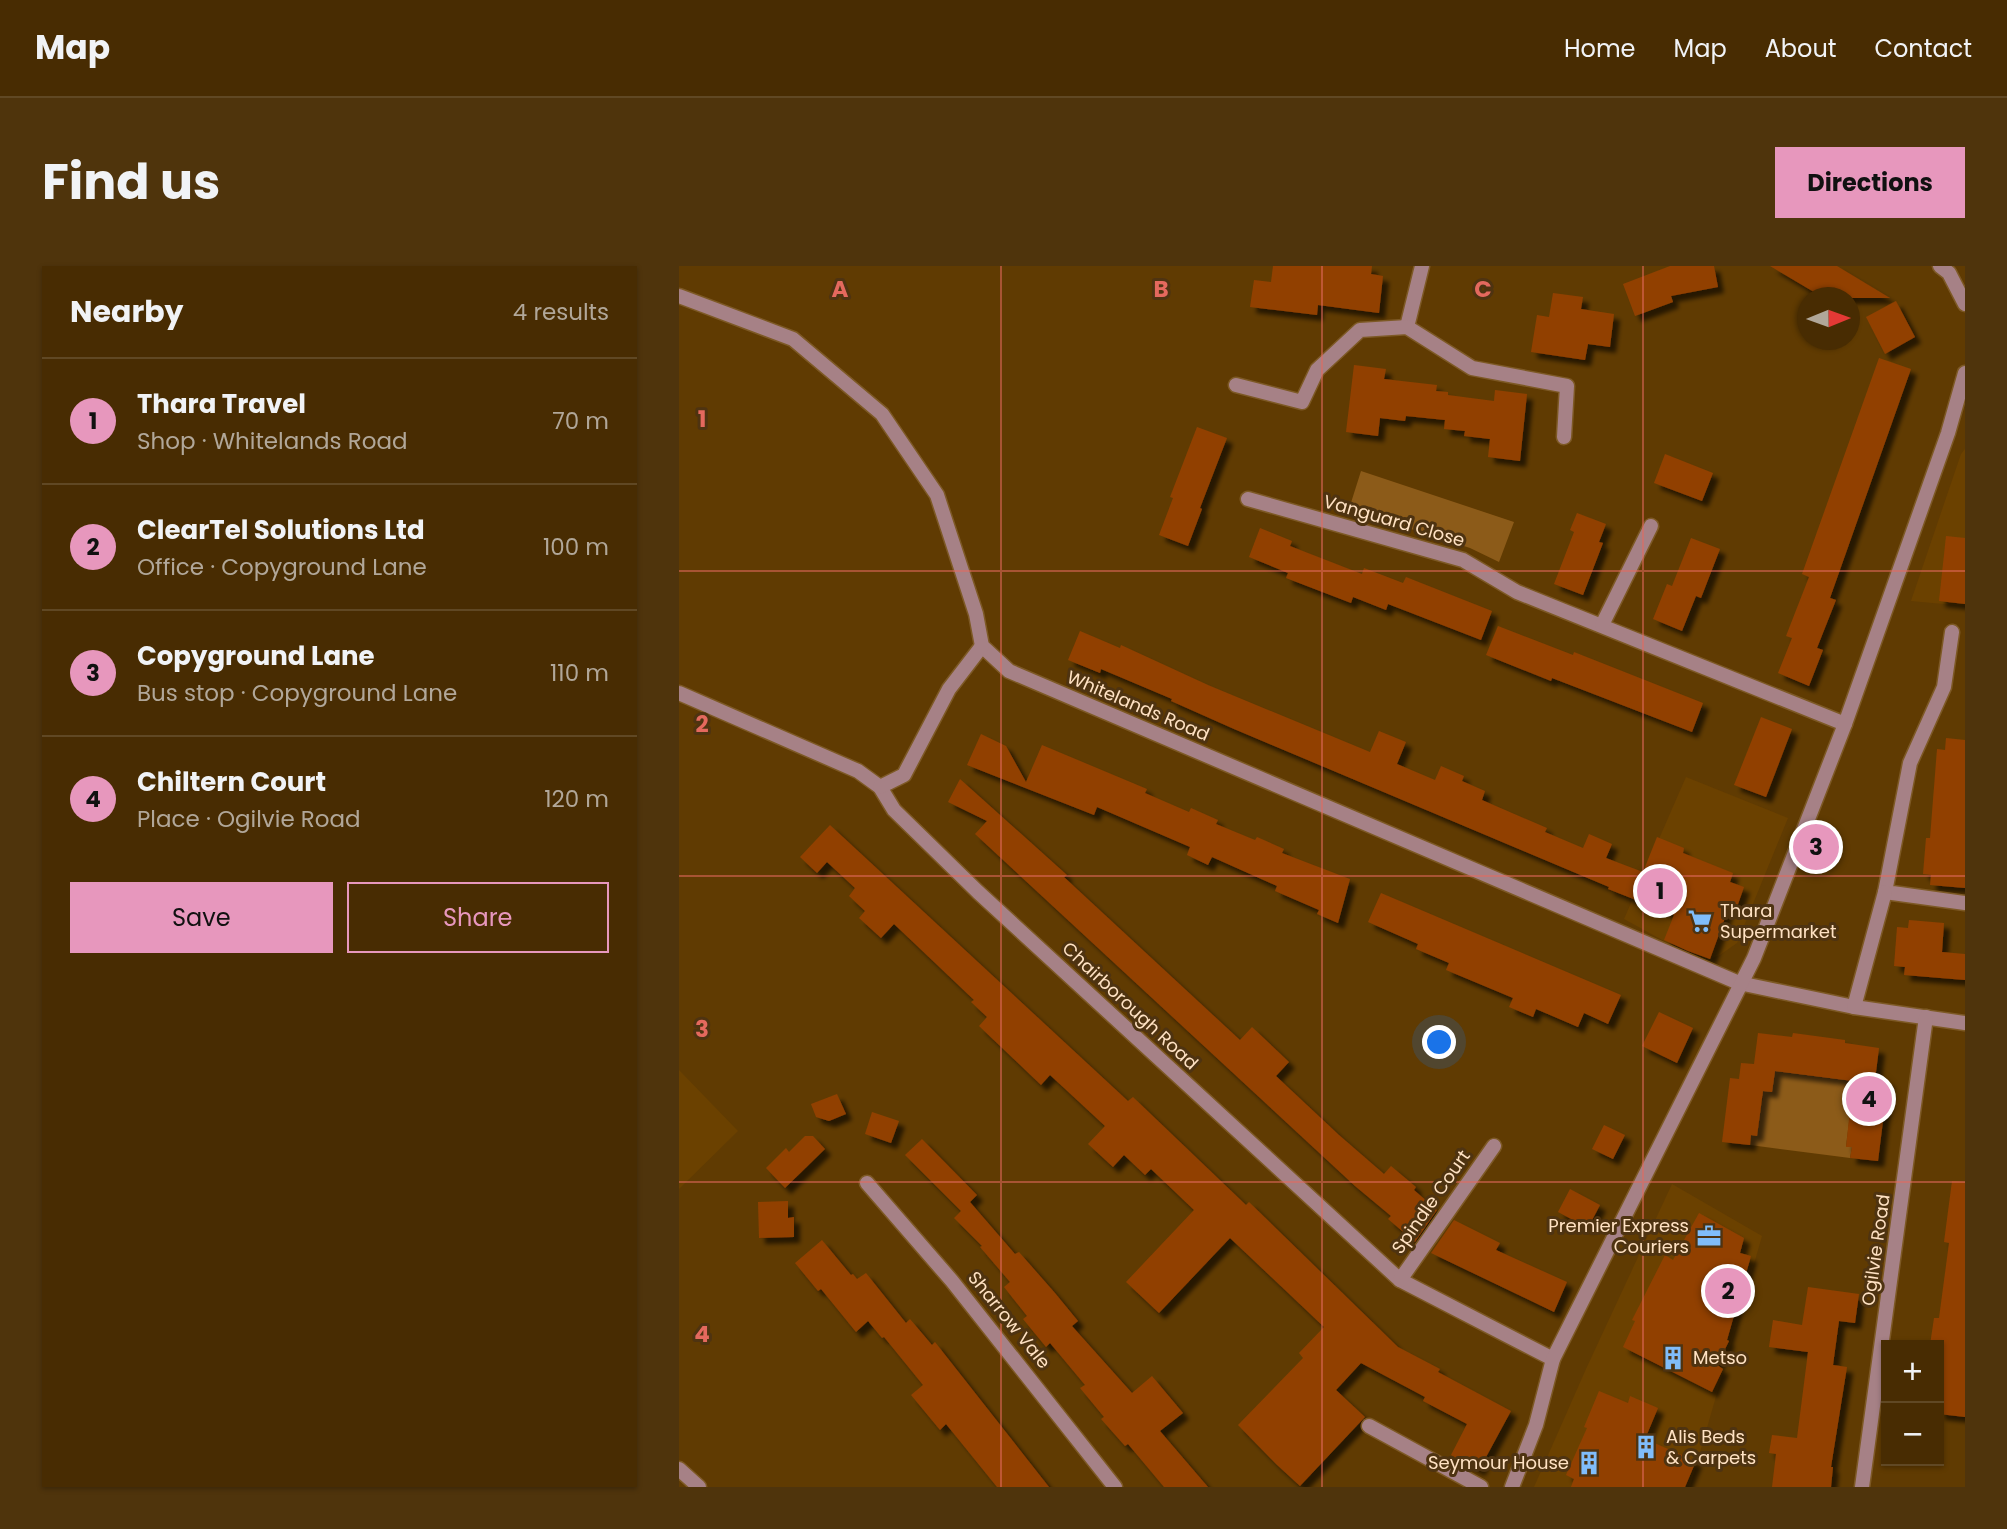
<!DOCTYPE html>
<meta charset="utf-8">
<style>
:root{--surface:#482c02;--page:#4f340c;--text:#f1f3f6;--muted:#b1a799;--line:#604824;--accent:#e797bd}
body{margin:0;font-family:Poppins,sans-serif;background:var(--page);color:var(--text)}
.controls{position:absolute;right:21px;bottom:21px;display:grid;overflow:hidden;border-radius:0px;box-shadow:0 2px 5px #0004}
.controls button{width:63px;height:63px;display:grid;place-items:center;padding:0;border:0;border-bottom:2px solid var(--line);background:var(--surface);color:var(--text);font:35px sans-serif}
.compass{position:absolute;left:1118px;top:21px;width:63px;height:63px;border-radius:50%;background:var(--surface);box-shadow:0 2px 5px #0004;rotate:89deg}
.you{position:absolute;left:761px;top:777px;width:24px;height:24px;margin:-18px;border:5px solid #fff;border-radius:50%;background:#1a73e8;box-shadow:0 0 0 10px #1a73e833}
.badge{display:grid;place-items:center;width:46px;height:46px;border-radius:50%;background:var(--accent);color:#111;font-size:23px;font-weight:700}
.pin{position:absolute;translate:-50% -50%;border:4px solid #fff;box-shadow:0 2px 7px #0006}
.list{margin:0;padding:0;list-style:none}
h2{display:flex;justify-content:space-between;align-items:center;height:91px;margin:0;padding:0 28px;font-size:30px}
h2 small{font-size:23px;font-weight:400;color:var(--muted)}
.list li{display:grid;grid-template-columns:46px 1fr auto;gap:21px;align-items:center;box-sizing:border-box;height:126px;padding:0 28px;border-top:2px solid var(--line)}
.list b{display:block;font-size:26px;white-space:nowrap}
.list p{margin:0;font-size:23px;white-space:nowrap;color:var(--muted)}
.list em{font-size:23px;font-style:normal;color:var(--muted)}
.actions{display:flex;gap:14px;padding:21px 28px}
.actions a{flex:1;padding:16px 0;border:2px solid var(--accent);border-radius:0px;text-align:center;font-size:24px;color:var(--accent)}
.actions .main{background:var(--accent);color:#111}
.map{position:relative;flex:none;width:1286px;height:1221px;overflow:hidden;border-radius:0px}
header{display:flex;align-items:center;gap:42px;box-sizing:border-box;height:98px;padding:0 35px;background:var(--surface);border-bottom:2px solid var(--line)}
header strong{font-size:33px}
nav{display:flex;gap:38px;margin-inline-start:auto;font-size:24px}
.intro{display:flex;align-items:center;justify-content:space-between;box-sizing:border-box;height:168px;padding:0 42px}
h1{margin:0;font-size:49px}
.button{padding:18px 32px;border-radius:0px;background:var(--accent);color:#111;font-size:24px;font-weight:700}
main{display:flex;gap:42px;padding:0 42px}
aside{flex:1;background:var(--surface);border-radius:0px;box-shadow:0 2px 5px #0004}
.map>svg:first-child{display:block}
.built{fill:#6b4100}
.green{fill:#8c5b19}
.building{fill:#914000;filter:url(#shadow)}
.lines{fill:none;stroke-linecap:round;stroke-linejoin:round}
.street-casing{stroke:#7d5925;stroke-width:17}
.street{stroke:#a68186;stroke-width:14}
.grid{fill:none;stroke:#e4695e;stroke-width:2;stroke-opacity:0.55}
.labels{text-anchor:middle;stroke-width:6;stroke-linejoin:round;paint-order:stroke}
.street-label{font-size:18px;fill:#ffe2c3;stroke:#4e3311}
.poi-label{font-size:18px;fill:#ffe2c3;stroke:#4e3311;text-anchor:start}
.grid-label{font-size:23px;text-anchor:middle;font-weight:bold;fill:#e4695e;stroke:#4e3311;stroke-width:6;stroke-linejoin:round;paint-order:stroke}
</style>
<header>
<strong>Map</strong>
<nav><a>Home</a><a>Map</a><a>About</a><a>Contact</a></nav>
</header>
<div class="intro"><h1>Find us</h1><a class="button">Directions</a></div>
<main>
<aside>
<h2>Nearby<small>4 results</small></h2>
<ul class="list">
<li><span class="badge">1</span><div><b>Thara Travel</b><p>Shop · Whitelands Road</p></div><em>70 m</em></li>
<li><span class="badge">2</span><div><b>ClearTel Solutions Ltd</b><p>Office · Copyground Lane</p></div><em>100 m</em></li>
<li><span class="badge">3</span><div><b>Copyground Lane</b><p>Bus stop · Copyground Lane</p></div><em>110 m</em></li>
<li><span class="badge">4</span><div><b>Chiltern Court</b><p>Place · Ogilvie Road</p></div><em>120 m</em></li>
</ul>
<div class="actions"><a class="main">Save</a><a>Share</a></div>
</aside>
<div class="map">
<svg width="1286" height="1221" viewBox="0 0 1286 1221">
<defs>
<filter id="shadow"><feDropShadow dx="6" dy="6" stdDeviation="2" flood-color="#0009"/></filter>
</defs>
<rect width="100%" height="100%" fill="#603b02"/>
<g class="built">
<path d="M 1286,183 L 1286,340 L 1232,335 L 1282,188 Z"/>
<path d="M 1007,511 L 1109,552 L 1058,677 L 1041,689 L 1031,693 L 985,675 L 945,653 Z"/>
<path d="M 0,804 L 59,865 L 0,923 Z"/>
<path d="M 993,918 L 1083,970 L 1011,1221 L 855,1221 L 907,1103 Z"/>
</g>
<g class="green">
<path d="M 682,205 L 835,256 L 820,296 L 791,282 L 670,243 Z"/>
<path d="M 1096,798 C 1124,811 1145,813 1176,808 L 1167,880 L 1173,881 L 1171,892 L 1071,879 L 1072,869 L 1078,869 L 1080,854 L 1072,845 L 1081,846 L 1084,830 L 1077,829 Z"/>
</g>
<g class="building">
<path d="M 594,0 L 693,0 L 692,8 L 704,10 L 700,47 L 639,39 L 638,49 L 571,41 L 575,14 L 592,16 Z"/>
<path d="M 991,0 L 1035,0 L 1039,21 L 992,30 L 994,36 L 956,50 L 944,18 Z"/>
<path d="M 1091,0 L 1158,0 L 1211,32 L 1145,32 Z"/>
<path d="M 874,27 L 904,31 L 902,43 L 935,48 L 931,81 L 909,78 L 906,94 L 852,86 L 858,49 L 870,51 Z"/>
<path d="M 1217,35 L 1236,71 L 1206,88 L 1187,51 Z"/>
<path d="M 1200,92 L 1232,103 L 1151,332 L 1157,334 L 1138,382 L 1144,384 L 1130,420 L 1099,407 L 1113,372 L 1107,370 L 1130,311 L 1123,308 Z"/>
<path d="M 675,99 L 707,103 L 705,113 L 758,119 L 757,125 L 769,126 L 769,129 L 815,135 L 816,124 L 848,128 L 841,195 L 809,191 L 811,173 L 785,170 L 786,165 L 765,163 L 766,154 L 727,150 L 726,155 L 701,152 L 699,170 L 667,166 Z"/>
<path d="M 518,161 L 548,172 L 521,242 L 523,243 L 509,280 L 480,269 L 494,232 L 491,231 Z"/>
<path d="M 986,188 L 1034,207 L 1023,235 L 975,217 Z"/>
<path d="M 898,247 L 927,258 L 920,276 L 924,277 L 904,329 L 875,318 L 895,266 L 891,264 Z"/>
<path d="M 581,262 L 613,275 L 611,280 L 683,308 L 685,302 L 724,317 L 727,311 L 813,345 L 802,374 L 709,338 L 707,344 L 674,331 L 672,337 L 607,312 L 609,307 L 570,291 Z"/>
<path d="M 1267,270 L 1286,272 L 1286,338 L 1260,335 Z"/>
<path d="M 1012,272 L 1041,283 L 1022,332 L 1017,330 L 1003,365 L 974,353 L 988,318 L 993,320 Z"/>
<path d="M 819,360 L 894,389 L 895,386 L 1024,437 L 1013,466 L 873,412 L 872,415 L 807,389 Z"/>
<path d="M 401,365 L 441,382 L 442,379 L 529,419 L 691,486 L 700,465 L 727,476 L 718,498 L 756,514 L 762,500 L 785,510 L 783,515 L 806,525 L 803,534 L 868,562 L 866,566 L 904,582 L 910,568 L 933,578 L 927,592 L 964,606 L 978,571 L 1005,582 L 1004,587 L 1054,607 L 1051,616 L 1065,621 L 1058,641 L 1051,638 L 1031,693 L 1009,685 L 985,674 L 995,649 L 929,623 L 930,621 L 555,463 L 492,435 L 493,433 L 422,403 L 421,407 L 389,394 Z"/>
<path d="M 1082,451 L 1113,463 L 1087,531 L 1055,519 Z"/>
<path d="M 302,468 L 327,480 L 347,516 L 363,479 L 468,523 L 466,527 L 510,546 L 512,542 L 539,554 L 537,558 L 576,574 L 578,571 L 605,583 L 603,587 L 671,613 L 659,657 L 638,648 L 640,644 L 596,625 L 598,620 L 533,591 L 529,599 L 508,589 L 511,581 L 418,541 L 415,549 L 288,499 Z"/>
<path d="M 1267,472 L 1286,474 L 1286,622 L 1251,619 L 1252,609 L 1244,608 L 1247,572 L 1251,572 L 1258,483 L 1266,484 Z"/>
<path d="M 281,513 L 388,609 L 385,611 L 561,774 L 573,761 L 610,796 L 597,810 L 660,869 L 705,908 L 712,900 L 737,921 L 735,924 L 758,944 L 736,976 L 709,953 L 712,950 L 676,920 L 296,568 L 308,555 L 269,536 Z"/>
<path d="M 151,559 L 449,835 L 454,831 L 567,939 L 570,936 L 719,1081 L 761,1103 L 759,1106 L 832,1145 L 800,1204 L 772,1189 L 788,1158 L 744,1135 L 746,1131 L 682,1097 L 657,1124 L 686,1151 L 621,1220 L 597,1198 L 559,1159 L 624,1092 L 620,1087 L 645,1061 L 551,972 L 480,1047 L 447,1016 L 515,944 L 472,903 L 466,909 L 445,889 L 434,901 L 409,878 L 426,860 L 371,809 L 362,819 L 300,760 L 308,751 L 292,736 L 295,734 L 215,658 L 202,672 L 180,652 L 186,645 L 170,630 L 176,622 L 148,596 L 138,607 L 121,591 Z"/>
<path d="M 702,627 L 942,729 L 929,758 L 905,747 L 899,761 L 857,743 L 854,751 L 830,741 L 834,732 L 767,704 L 770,697 L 737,683 L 739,678 L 689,656 Z"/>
<path d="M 1230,654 L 1265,657 L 1263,686 L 1286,688 L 1286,714 L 1225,709 L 1226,701 L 1215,700 L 1218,661 L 1229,662 Z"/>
<path d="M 980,746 L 1014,762 L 998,797 L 963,780 Z"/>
<path d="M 1079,767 L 1113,771 L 1114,767 L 1166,774 L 1166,777 L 1200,782 L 1196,814 L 1209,815 L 1199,895 L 1171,892 L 1173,881 L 1167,881 L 1174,815 L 1096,805 L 1093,826 L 1084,825 L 1078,870 L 1072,869 L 1071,879 L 1043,876 L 1051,812 L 1060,813 L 1062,797 L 1075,798 Z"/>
<path d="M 158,828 L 167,848 L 150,855 L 137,851 L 132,838 Z"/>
<path d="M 193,846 L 220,855 L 212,877 L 186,868 Z"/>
<path d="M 925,859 L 946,869 L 934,893 L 913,883 Z"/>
<path d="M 126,870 L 134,870 L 146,883 L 106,922 L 87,902 L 107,882 L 110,886 Z"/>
<path d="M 243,873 L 298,929 L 291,936 L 336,988 L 340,986 L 376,1027 L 399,1055 L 393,1060 L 453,1127 L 473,1110 L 504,1147 L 481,1165 L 529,1221 L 485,1221 L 449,1178 L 446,1180 L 422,1153 L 425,1151 L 401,1122 L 406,1119 L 371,1077 L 367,1081 L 344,1053 L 348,1050 L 325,1021 L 331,1016 L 301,981 L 303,980 L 275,952 L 282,945 L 226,889 Z"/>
<path d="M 1273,915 L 1286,916 L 1286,1151 L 1260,1148 L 1260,1079 L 1251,1079 L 1255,1052 L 1260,1052 L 1270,977 L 1265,976 Z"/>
<path d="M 891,923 L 921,939 L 909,962 L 879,946 Z"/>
<path d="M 109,935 L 109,952 L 115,951 L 115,971 L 80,972 L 79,936 Z"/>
<path d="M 1020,947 L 1065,972 L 1061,987 L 1072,990 L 1048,1074 L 1050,1075 L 1038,1099 L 1044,1103 L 1033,1126 L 944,1081 L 956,1055 L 953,1054 L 986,989 L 994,994 Z"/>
<path d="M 775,954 L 821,977 L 817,984 L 888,1016 L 875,1046 L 752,987 Z"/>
<path d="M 143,974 L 172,1009 L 174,1008 L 178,1013 L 187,1007 L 227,1057 L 231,1053 L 253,1079 L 256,1076 L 370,1221 L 318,1221 L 267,1158 L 261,1164 L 232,1129 L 244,1119 L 205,1071 L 203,1072 L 189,1055 L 177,1066 L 142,1023 L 139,1025 L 116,997 Z"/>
<path d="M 1129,1021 L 1180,1028 L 1176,1057 L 1160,1055 L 1154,1099 L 1168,1101 L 1152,1201 L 1154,1201 L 1152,1221 L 1093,1221 L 1097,1188 L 1090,1187 L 1093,1169 L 1118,1172 L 1129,1086 L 1090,1081 L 1094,1054 L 1123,1059 Z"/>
<path d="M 920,1125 L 949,1137 L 951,1130 L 979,1142 L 966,1173 L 1017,1195 L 1006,1221 L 892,1221 L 895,1213 L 887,1209 L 908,1162 L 905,1161 Z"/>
</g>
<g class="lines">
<g class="street-casing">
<g id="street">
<path d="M 1261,0 L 1270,7 L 1286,38"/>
<path d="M 0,30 L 114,73 L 203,148 L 258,229 L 297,348 L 303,380 L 330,405 L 1060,717 L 1175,741 L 1286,757"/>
<path d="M 728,61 L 743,0"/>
<path d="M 557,119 L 623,136 L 638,104 L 681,64 L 728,61 L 793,102 L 888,120 L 885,171"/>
<path d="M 569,233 L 784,294 L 838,326 L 1166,458"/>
<path d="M 923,359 L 972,260"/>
<path d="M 1273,366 L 1265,421 L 1231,497 L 1206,626 L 1286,637"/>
<path d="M 0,427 L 179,505 L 201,521 L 215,544 L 299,626 L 721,1014 L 874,1093"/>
<path d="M 201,521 L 225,509 L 270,423 L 303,380"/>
<path d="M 1175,741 L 1206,626"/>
<path d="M 188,917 L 273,1015 L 436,1221"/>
<path d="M 721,1014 L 815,880"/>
<path d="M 690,1160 L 802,1221"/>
<path d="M 0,1203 L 20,1221"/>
<path d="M 833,1221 L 857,1159 L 874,1093 L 1075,692 L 1166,458 L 1269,167 L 1286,107"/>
<path d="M 1183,1221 L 1247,751"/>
</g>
</g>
<use href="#street" class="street"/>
</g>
<path class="grid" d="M 322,0 L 322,1221M 643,0 L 643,1221M 964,0 L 964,1221M 0,305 L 1286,305M 0,610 L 1286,610M 0,916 L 1286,916"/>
<defs>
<g id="supermarket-bare" transform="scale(1.89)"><path d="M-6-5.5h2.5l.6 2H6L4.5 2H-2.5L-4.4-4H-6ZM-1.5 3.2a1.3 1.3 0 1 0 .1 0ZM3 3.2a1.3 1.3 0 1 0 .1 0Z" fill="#80bdfa" stroke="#4e3311" stroke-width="2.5" paint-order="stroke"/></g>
<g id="office-bare" transform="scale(1.89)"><path d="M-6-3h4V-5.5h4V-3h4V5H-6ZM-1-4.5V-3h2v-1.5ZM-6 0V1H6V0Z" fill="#80bdfa" stroke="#4e3311" stroke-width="2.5" paint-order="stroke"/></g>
<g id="building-bare" transform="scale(1.89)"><path d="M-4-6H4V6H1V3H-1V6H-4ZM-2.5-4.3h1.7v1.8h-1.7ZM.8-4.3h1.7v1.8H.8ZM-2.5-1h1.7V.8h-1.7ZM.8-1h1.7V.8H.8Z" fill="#80bdfa" stroke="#4e3311" stroke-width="2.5" paint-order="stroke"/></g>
</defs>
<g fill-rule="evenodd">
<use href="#supermarket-bare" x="1021" y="655"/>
<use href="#office-bare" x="1030" y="970"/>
<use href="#building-bare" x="994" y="1092"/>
<use href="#building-bare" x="967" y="1181"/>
<use href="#building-bare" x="910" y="1197"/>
</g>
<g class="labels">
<g class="street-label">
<text transform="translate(715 255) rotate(16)" y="6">Vanguard Close</text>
<text transform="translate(459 440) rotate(23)" y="6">Whitelands Road</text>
<text transform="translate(451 740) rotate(43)" y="6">Chairborough Road</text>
<text transform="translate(752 936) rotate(-55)" y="6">Spindle Court</text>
<text transform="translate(1197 984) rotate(-82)" y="6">Ogilvie Road</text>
<text transform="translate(330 1054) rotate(51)" y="6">Sharrow Vale</text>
</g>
<g class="poi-label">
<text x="1041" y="651">Thara<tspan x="1041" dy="21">Supermarket</tspan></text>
<text x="1010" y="966" text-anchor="end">Premier Express<tspan x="1010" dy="21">Couriers</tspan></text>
<text x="1014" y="1098">Metso</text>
<text x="987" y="1177">Alis Beds<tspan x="987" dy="21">&amp; Carpets</tspan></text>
<text x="890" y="1203" text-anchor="end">Seymour House</text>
</g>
</g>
<g class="grid-label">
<text x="161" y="31">A</text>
<text x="482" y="31">B</text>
<text x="804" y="31">C</text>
<text x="23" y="161">1</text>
<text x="23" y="466">2</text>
<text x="23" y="771">3</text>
<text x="23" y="1076">4</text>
</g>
</svg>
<div class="controls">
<button>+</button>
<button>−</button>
</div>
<svg class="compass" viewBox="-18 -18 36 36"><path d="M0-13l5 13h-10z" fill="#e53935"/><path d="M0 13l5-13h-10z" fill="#b1a799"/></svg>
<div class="you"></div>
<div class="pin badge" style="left:981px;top:625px">1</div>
<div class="pin badge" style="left:1049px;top:1025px">2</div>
<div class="pin badge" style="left:1137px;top:581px">3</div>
<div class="pin badge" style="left:1190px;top:833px">4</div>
</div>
</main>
